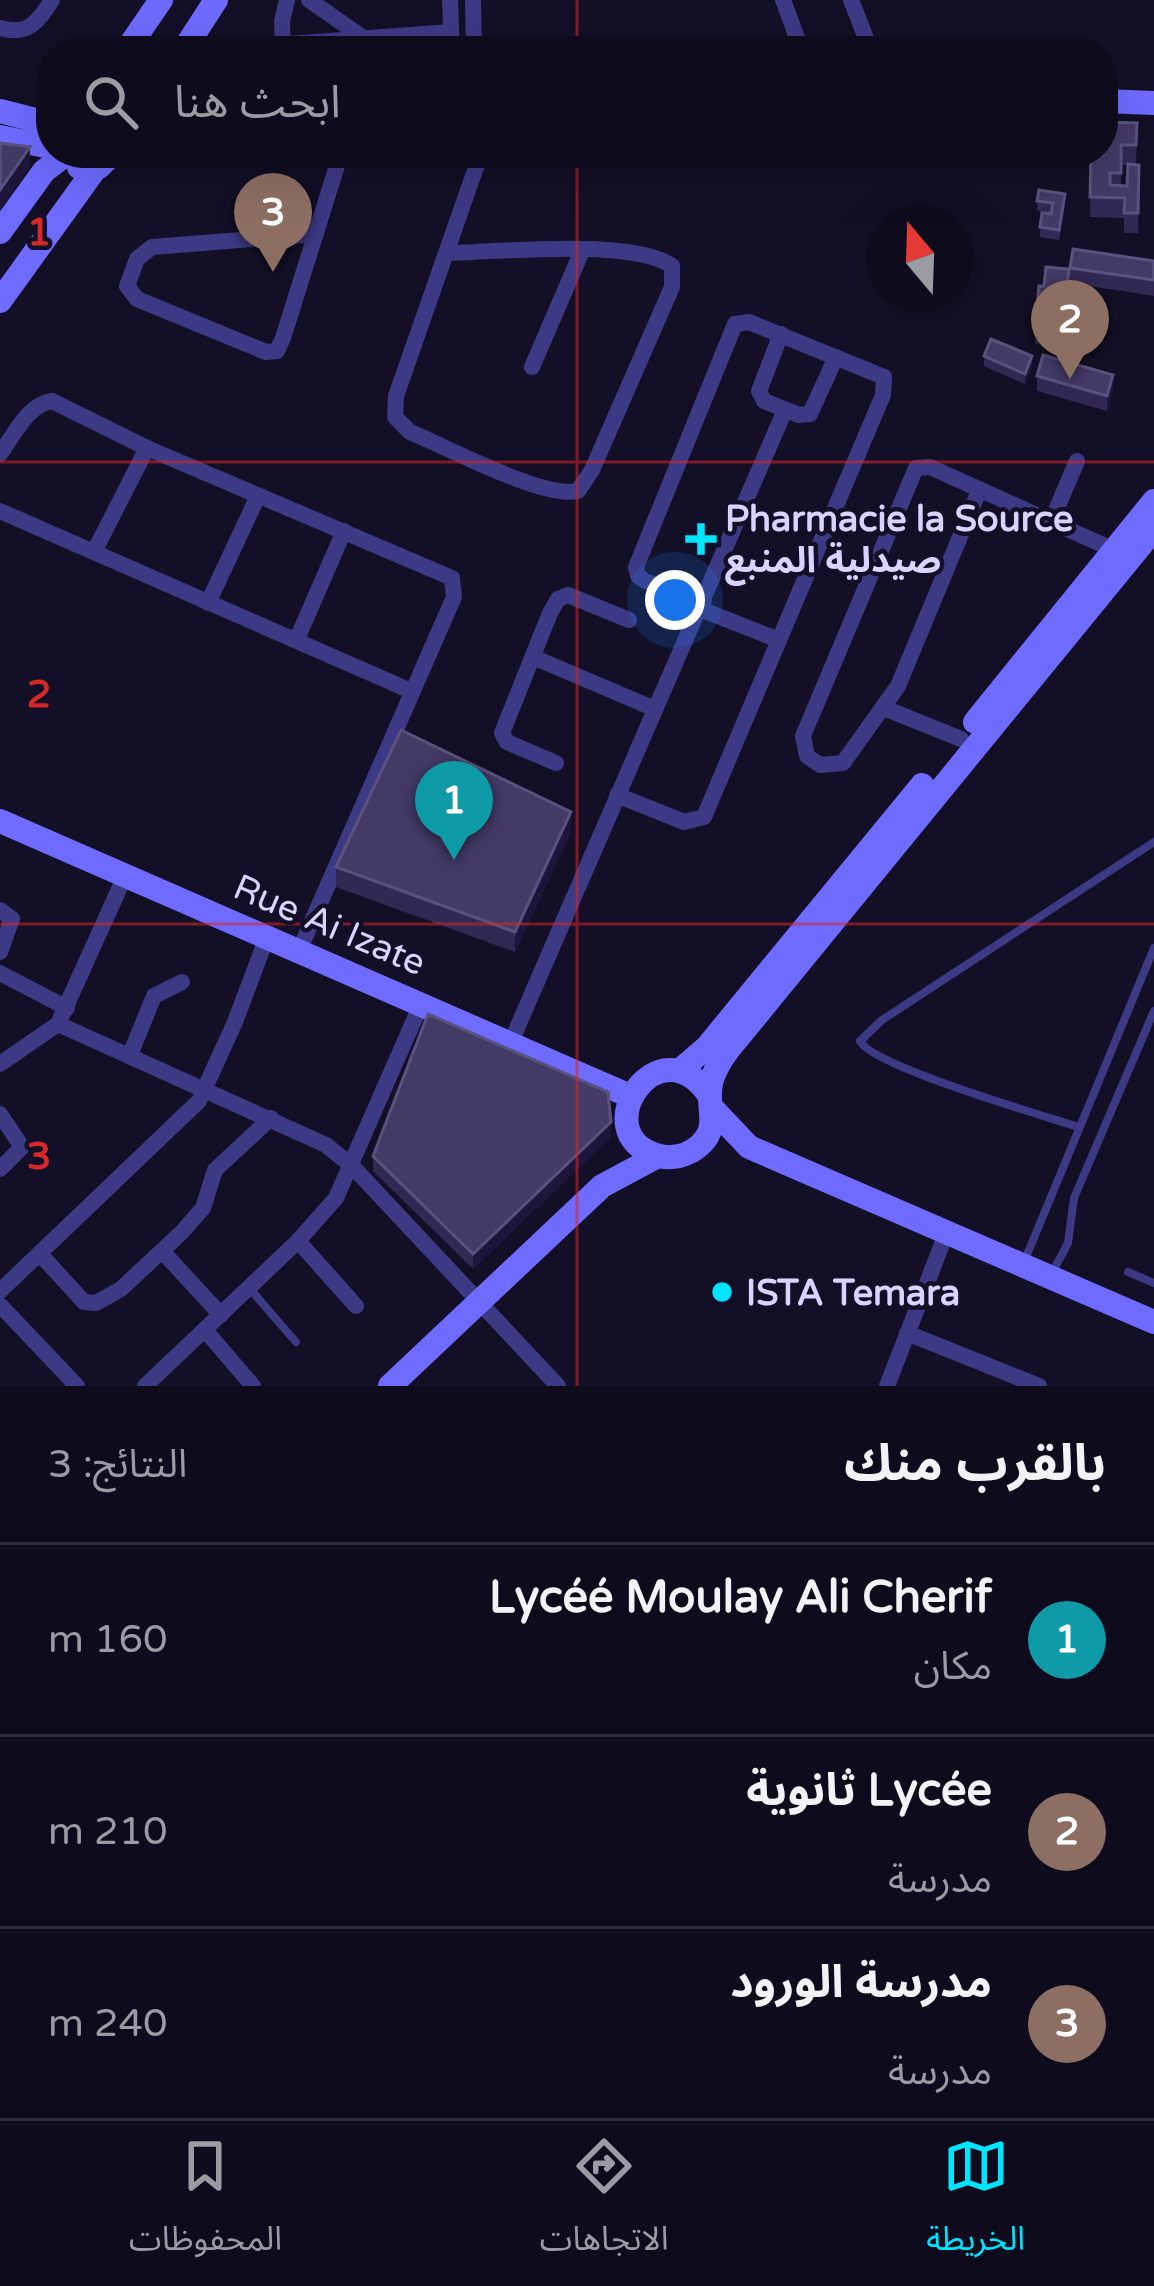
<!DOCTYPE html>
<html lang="ar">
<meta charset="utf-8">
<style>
:root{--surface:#0e0b1c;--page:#171425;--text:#f1f3f6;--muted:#9b9ba3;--line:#2e2b3b;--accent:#00e5ff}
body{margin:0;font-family:"Varela Round","Noto Sans Arabic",sans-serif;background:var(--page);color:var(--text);direction:rtl}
.compass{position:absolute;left:866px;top:204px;width:108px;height:108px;border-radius:50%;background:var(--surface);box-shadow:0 12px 48px #0002;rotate:341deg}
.you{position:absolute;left:675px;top:600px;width:42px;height:42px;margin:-30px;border:9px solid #fff;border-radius:50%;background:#1a73e8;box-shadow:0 0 0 18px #1a73e833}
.badge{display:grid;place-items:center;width:78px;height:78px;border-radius:50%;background:var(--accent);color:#fff;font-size:39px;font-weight:700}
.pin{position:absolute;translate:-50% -99px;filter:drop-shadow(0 3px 6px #0008)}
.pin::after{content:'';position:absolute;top:63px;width:42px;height:36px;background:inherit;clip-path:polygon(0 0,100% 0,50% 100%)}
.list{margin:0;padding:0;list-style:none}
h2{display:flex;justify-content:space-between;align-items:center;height:156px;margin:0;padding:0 48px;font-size:51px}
h2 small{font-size:39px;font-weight:400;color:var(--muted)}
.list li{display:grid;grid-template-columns:78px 1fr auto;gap:36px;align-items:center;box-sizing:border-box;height:192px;padding:0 48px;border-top:3px solid var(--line)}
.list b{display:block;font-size:45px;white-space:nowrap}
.list p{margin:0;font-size:39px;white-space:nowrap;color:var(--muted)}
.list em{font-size:39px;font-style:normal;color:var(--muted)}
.icon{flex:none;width:66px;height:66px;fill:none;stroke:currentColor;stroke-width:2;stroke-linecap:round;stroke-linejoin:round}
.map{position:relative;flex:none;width:1154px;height:1386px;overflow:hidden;direction:ltr}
.search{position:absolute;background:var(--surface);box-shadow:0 12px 48px #0002;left:36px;right:36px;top:36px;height:132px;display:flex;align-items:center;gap:30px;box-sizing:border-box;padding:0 42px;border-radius:48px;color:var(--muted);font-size:45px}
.sheet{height:732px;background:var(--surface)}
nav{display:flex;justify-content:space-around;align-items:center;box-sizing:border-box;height:168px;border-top:3px solid var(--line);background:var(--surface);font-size:33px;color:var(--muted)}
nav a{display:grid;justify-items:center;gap:6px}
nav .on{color:var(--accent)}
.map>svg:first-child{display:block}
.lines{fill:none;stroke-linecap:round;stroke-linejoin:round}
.lane{stroke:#3d3a85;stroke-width:8}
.street{stroke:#3d3a85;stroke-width:16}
.secondary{stroke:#6f6bff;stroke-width:24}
.wall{fill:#312854;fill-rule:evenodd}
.shaded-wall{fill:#1d163a}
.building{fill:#433a66;stroke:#5a527e;stroke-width:3}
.grid{fill:none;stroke:#d62828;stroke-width:3;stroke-opacity:0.55}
.poi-dot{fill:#00e5ff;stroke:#130f26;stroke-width:4.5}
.labels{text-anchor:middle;stroke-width:9;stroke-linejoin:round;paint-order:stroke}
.poi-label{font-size:36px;font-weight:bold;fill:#d9d4ff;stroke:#130f26;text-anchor:start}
.street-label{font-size:36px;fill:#d9d4ff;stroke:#130f26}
.grid-label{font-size:39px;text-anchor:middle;font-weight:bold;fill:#d62828;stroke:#130f26;stroke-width:9;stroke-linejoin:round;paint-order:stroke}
</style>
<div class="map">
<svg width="1154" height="1386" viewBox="0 0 1154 1386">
<rect width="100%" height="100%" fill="#130f26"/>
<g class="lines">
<g class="lane">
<path d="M 1078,1127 C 1042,1115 872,1066 860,1041 L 882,1020 L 1154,842"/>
<path d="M 1024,1262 L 1154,948"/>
<path d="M 1128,1272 L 1154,1283"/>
<path d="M 1051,1275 L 1068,1243 L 1074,1198 L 1154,1011"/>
<path d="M 250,1289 L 296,1342"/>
</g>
<g class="street">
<path d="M 309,0 L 365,39"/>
<path d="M 450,0 L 452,51"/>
<path d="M 473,0 L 474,51"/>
<path d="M 783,0 L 802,51"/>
<path d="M 851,0 L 871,51"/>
<path d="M 0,28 C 28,36 38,22 52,0"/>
<path d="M 283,50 L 282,21 L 287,0"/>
<path d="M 194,51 L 451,32"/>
<path d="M 316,234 L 152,247 L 137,259 L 127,286 L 137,299 L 266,352 L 277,351 L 283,338 L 341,153"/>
<path d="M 447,253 C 499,252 633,238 672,266 L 672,287 L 592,470 L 578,491 C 543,499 447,447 410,432 L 395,417 L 396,396 L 481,153"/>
<path d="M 781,334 L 759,391 L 764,401 L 799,415 L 810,414 L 836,357"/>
<path d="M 532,367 L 582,251"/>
<path d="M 0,454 C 14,435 28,404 52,401 L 147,448 L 452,578 L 454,597 L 299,951"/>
<path d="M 979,491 L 898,686 L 843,763 L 820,765 L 807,756 L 803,736 L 916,468 L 930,467 L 1114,550"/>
<path d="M 0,511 L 411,691"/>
<path d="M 1051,522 L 1077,461"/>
<path d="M 94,552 L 147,448"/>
<path d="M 208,603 L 258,496"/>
<path d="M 700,609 L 779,640"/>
<path d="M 297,639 L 344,531"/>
<path d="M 533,657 L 655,709"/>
<path d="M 884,708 L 961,739"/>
<path d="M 556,763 L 507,742 L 502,733 L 550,613 L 558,599 L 568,595 L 629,620"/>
<path d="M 617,795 L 684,822 L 704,817 L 883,395 L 884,377 L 749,322 L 735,324 L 636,567 L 638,576 L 645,581 L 704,601"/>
<path d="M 0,910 L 12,919 L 0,952"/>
<path d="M 0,973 L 67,1008"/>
<path d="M 58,1024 L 326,1145 L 353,1167 L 558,1386"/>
<path d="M 511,1042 L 785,410"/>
<path d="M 130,1055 L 154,996 L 182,982"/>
<path d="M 0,1064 L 58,1024 L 125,876"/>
<path d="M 0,1114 L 22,1147 L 0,1169"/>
<path d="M 298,1241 L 356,1306"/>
<path d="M 162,1251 L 221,1315"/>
<path d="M 40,1254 L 84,1302 L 96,1303 L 121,1289 L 182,1232 L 203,1208 L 215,1170 L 271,1118"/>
<path d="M 0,1291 L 199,1101 L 235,1022 L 267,937"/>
<path d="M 0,1305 L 77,1386"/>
<path d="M 205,1330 L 253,1386"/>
<path d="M 907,1333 L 1039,1386"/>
<path d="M 145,1386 L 298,1241 L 336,1198 L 422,1002"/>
<path d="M 887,1386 L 946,1234"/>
</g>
<g class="secondary">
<path d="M 126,51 L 161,0"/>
<path d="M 183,51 L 216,0"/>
<path d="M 1103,101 L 1154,103"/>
<path d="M 0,111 L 51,124"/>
<path d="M 0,137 L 51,147"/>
<path d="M 79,167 L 99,167 L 113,153"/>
<path d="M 0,232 L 44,171 L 65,155"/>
<path d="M 0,301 L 95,169"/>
<path d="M 975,722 L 1154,501"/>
<path d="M 0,821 L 630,1096"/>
<path d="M 679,1071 L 707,1047 L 922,785"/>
<path d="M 709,1095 C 658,1021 585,1133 656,1155 C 671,1160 688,1156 700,1145 C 718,1129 709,1113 710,1093 C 710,1077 719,1062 728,1050 L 1154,529"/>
<path d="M 713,1109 L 749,1147 L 1154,1322"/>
<path d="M 390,1386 L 602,1186 L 658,1156"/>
</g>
</g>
<g class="wall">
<path d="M 1137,123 L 1136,165 L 1139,165 L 1138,233 L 1124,233 L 1124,218 L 1090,217 L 1091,155 L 1102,155 ZM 1121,165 L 1128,165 L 1127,186 L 1121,186 Z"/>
<path d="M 1037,201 L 1065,205 L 1059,240 L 1040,237 L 1040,227 L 1052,213 L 1037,211 Z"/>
<path d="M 1154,261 L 1154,296 L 1070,283 L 1070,268 Z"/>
<path d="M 1069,289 L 1074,305 L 1070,348 L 1035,344 L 1035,329 Z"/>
<path d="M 984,356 L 1032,367 L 1025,384 L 984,366 Z"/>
<path d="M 1037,376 L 1113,390 L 1107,411 L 1037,391 Z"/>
<path d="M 571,832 L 515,952 L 336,887 L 336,867 Z"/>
<path d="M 611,1137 L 473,1269 L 373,1171 L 373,1156 Z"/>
</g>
<g class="shaded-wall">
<path d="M 30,147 L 30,167 L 0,210 L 0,190 Z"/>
<path d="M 1032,356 L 1032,367 L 1025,384 L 1025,374 Z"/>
<path d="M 1113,375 L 1113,390 L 1107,411 L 1107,396 Z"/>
<path d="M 571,812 L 571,832 L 515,952 L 515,932 Z"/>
<path d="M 611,1122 L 611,1137 L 473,1269 L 473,1254 Z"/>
</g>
<g class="building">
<path d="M 1103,122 L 1137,123 L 1136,145 L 1121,145 L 1121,173 L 1110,173 L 1110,185 L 1127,186 L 1128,164 L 1139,165 L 1138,213 L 1124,213 L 1125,198 L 1090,197 L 1091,155 L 1102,155 L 1103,153 Z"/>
<path d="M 0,143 L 30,147 L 0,190 Z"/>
<path d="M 1039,190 L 1065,194 L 1059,230 L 1040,227 L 1042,213 L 1051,214 L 1053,203 L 1037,201 Z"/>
<path d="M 1073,249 L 1154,261 L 1154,280 L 1070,268 Z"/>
<path d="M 1046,267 L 1069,269 L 1067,289 L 1074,290 L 1070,333 L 1035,329 L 1039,286 L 1044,286 Z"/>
<path d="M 991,339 L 1032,356 L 1025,374 L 984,356 Z"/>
<path d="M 1043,355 L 1113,375 L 1107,396 L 1037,376 Z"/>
<path d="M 401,730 L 571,812 L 515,932 L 336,867 Z"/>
<path d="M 428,1014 L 608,1092 L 611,1122 L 473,1254 L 373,1156 Z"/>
</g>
<path class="grid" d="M 577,0 L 577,51M 577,153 L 577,1386M 0,462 L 1154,462M 0,924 L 1154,924"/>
<g class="poi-dot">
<path d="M695 521h12v12h12v12h-12v12h-12v-12h-12v-12h12z"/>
<circle cx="722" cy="1292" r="12"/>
</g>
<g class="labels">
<g class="poi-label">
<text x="725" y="531">Pharmacie la Source<tspan x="725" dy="41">صيدلية المنبع</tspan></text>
<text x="746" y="1305">ISTA Temara</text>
</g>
<g class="street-label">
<text transform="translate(330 924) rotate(23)" y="13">Rue Ai Izate</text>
</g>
</g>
<g class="grid-label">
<text x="39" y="245">1</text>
<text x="39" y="707">2</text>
<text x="39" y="1169">3</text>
</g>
</svg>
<svg class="compass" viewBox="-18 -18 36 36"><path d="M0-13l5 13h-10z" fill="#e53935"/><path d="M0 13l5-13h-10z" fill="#9b9ba3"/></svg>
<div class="you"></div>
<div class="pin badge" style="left:454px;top:860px;background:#0f9aa8">1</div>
<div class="pin badge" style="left:1070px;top:379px;background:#8d6e63">2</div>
<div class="pin badge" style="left:273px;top:272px;background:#8d6e63">3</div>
<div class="search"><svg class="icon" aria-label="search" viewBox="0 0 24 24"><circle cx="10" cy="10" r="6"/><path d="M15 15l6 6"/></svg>ابحث هنا</div>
</div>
<section class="sheet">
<h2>بالقرب منك<small>النتائج: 3</small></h2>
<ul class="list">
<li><span class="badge" style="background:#0f9aa8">1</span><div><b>Lycéé Moulay Ali Cherif</b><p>مكان</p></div><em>160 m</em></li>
<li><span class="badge" style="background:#8d6e63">2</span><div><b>Lycée ثانوية</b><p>مدرسة</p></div><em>210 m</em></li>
<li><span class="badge" style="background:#8d6e63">3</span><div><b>مدرسة الورود</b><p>مدرسة</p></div><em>240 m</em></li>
</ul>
</section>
<nav>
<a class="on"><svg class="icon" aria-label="map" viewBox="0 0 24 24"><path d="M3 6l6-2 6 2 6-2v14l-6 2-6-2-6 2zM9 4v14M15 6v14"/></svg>الخريطة</a>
<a><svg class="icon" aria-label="directions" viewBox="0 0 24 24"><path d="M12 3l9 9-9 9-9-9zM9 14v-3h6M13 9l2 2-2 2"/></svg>الاتجاهات</a>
<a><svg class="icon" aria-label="saved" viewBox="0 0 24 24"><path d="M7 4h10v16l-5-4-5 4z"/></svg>المحفوظات</a>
</nav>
